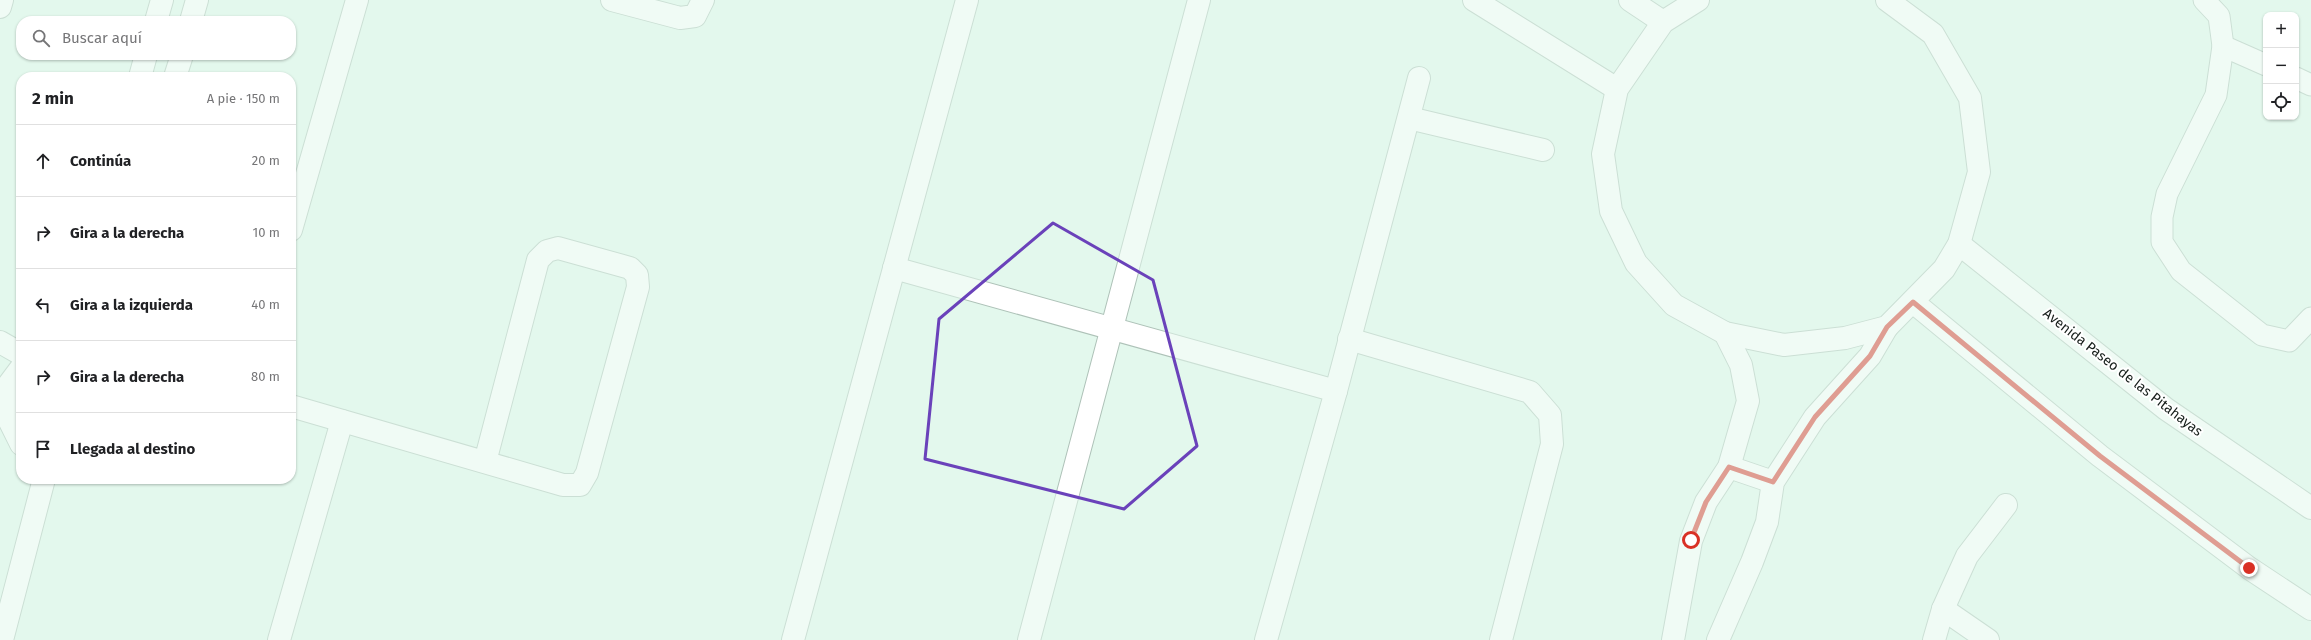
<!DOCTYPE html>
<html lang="es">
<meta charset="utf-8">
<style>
:root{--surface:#fff;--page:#f2f2f2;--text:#202124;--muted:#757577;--line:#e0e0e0}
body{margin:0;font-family:"Fira Sans",sans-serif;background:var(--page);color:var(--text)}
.controls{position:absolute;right:12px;top:12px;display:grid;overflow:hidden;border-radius:8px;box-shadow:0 1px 3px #0004}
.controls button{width:36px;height:36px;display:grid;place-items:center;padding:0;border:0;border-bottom:1px solid var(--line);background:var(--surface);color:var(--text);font:20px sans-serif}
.stop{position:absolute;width:12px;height:12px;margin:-9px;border:3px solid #d93025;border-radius:50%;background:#fff}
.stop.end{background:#d93025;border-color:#fff;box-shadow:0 1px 4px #0008}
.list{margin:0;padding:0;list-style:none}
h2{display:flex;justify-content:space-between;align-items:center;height:52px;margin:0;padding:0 16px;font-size:17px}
h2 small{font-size:13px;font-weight:400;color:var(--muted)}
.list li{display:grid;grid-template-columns:26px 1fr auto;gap:12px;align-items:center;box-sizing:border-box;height:72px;padding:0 16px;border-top:1px solid var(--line)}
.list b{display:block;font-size:15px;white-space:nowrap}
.list em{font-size:13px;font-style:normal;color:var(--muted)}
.icon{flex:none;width:22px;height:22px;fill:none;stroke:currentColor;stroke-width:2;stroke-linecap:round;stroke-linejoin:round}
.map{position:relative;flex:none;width:2311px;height:640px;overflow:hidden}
.search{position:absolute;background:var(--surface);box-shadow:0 1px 3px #0004;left:16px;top:16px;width:280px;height:44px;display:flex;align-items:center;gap:10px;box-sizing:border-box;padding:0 14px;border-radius:16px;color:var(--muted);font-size:15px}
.panel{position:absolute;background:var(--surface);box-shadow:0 1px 3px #0004;left:16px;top:72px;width:280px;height:412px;border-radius:16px}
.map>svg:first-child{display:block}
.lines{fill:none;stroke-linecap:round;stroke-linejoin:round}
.service-casing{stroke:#aec2b8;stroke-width:23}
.minor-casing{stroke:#aec2b8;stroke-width:24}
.tertiary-casing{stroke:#aec2b8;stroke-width:24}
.service{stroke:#fff;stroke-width:21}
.minor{stroke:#fff;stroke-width:22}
.tertiary{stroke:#fff;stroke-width:22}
.route{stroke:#d93025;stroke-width:5}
.marked{fill:none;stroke:#6a42ba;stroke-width:3;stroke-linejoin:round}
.labels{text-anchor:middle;stroke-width:4;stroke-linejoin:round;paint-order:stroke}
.street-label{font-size:14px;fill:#161e1a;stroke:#fff}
</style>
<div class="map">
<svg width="2311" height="640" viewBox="0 0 2311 640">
<rect width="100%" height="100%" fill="#e3f8ed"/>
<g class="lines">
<g class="service-casing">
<g id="service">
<path d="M 2204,0 L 2219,16 L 2223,46 L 2216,95 L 2167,194 L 2162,217 L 2162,242 L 2181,271 L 2262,335 L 2289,341 L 2311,318"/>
<path d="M 2223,46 L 2266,65"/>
<path d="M 2296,78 L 2311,85"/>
</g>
</g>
<g class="minor-casing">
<g id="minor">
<path d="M 612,0 L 680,18 L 695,16 L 703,0"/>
<path d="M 0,7 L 2,0"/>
<path d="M 156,21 L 162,0"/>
<path d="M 191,21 L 197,0"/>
<path d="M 140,77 L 146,55"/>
<path d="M 175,77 L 182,55"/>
<path d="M 1409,118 L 1543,150"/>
<path d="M 291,230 L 357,0"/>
<path d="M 894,268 L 1336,391"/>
<path d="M 1349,339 L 1530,392 L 1550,415 L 1552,444 L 1501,640"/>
<path d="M 0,342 L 21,354"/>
<path d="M 21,368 L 9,384 L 7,416 L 21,444"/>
<path d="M 291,406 L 563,485 L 580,485 L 587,473 L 638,287 L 637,275 L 630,268 L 558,248 L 547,251 L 538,260 L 485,462"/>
<path d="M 1729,467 L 1773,482"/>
<path d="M 1943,609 L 1988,640"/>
<path d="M 2,640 L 44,479"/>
<path d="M 279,640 L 342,421"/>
<path d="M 793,640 L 967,0"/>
<path d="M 1029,640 L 1199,0"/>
<path d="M 1266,640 L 1336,391 L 1419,78"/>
<path d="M 1673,640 L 1691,541 L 1706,502 L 1729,467 L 1748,401 L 1741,365 L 1725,333"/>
<path d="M 1718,640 L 1752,562 L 1767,522 L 1773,482 L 1815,417 L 1870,356 L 1887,327"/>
<path d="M 1934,640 L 1943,609 L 1967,556 L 2006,505"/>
</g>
</g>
<g class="tertiary-casing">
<g id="tertiary">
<path d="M 1474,0 L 1617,89"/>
<path d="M 1630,0 L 1663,22"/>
<path d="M 1698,0 L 1663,22 L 1617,89 L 1603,154 L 1611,211 L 1636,263 L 1674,305 L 1725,333 L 1784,345 L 1845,338 L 1887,327 L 1944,269 L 1959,244 L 1979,172 L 1970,98 L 1933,34 L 1887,0"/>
<path d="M 1959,244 L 2166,409 L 2311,508"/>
<path d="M 1913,302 L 2100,456 L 2249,568 L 2311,609"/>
</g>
</g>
<use href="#service" class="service"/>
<use href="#minor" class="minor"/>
<use href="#tertiary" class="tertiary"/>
</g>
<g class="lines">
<path class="route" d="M 1691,540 L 1706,502 L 1729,467 L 1773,482 L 1815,417 L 1870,356 L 1887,327 L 1913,302 L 2100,456 L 2249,568"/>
</g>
<path d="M0 0H2311V640H0ZM 1053,223 L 1153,280 L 1197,446 L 1124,509 L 925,459 L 939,319 Z" fill="#e3f8ed" fill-opacity=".55" fill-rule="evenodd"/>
<path class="marked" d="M 1053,223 L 1153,280 L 1197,446 L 1124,509 L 925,459 L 939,319 Z"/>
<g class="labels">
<g class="street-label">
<text transform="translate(2123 372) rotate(38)" y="5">Avenida Paseo de las Pitahayas</text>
</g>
</g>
</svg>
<div class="controls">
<button>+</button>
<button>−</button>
<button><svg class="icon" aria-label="locate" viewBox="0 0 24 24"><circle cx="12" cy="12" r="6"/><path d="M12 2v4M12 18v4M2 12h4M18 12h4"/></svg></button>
</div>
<div class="stop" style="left:1691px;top:540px"></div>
<div class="stop end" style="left:2249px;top:568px"></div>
<div class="search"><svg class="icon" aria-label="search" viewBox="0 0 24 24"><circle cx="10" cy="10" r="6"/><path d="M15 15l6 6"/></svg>Buscar aquí</div>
<section class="panel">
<h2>2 min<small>A pie · 150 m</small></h2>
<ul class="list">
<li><svg class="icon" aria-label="ahead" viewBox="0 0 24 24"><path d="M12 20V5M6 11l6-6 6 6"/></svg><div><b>Continúa</b></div><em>20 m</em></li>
<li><svg class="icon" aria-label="right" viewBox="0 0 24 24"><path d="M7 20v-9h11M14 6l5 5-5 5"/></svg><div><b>Gira a la derecha</b></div><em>10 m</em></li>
<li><svg class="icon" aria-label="left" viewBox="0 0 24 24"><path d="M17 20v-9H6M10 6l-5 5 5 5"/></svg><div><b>Gira a la izquierda</b></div><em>40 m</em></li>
<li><svg class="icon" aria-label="right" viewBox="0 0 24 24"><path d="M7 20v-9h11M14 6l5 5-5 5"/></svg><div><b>Gira a la derecha</b></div><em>80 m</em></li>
<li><svg class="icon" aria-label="arrive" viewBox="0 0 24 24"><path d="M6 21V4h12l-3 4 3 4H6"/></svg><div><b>Llegada al destino</b></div></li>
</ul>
</section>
</div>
